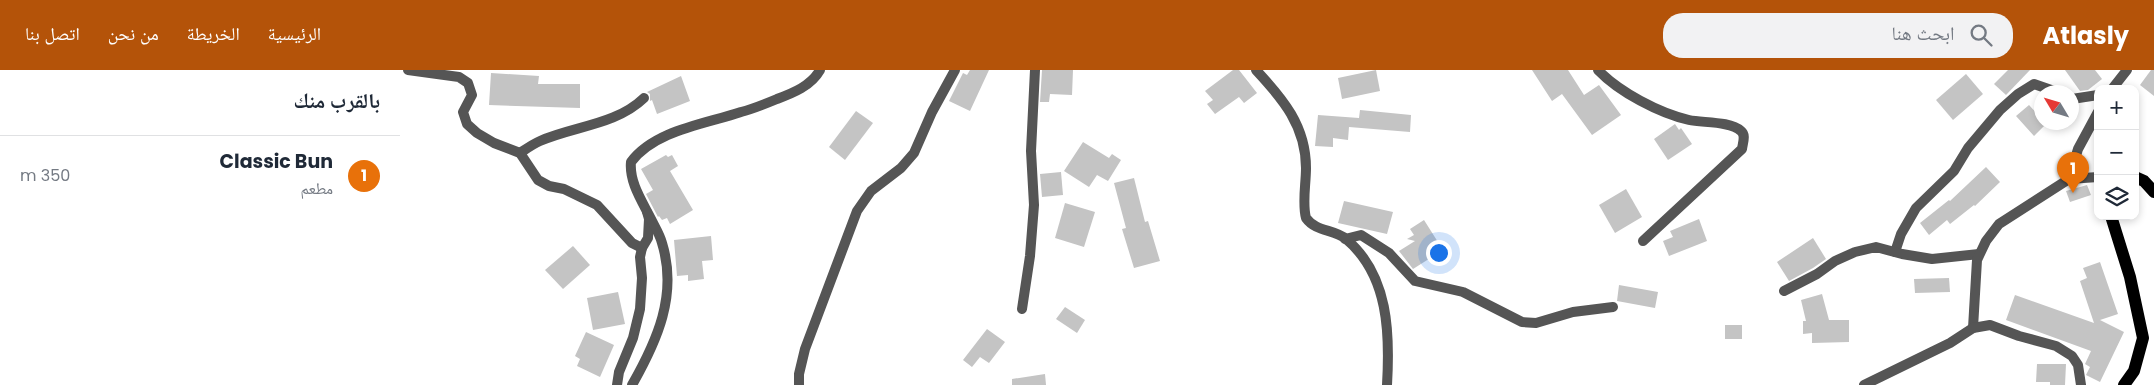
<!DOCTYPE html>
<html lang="ar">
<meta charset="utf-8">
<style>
:root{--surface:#fff;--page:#f2f2f3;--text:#1f2937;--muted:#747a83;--line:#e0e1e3;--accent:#b45309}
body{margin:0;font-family:Poppins,"Noto Naskh Arabic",sans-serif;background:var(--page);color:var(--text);direction:rtl}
.controls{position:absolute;right:15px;top:15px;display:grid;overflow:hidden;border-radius:10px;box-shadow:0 2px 8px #0003}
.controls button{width:45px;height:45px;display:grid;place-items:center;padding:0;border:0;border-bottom:1px solid var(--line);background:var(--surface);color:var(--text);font:25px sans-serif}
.compass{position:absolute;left:1634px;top:15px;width:45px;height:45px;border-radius:50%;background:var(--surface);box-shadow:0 2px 8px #0003;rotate:308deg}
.you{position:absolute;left:1038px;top:182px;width:18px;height:18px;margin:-12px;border:4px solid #fff;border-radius:50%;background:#1a73e8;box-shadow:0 0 0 8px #1a73e833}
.badge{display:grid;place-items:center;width:32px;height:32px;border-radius:50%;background:var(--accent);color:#fff;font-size:16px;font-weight:700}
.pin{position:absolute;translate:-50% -41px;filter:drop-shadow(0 1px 2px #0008)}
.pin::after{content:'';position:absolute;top:26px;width:18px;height:15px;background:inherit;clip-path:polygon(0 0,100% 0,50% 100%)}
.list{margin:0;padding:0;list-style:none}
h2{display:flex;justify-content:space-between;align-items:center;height:65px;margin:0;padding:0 20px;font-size:21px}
h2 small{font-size:16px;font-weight:400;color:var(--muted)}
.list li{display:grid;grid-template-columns:32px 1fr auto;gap:15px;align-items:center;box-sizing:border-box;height:80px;padding:0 20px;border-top:1px solid var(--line)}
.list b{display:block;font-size:19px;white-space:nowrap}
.list p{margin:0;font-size:16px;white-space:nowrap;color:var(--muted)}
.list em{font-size:16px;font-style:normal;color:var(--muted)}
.icon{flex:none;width:28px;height:28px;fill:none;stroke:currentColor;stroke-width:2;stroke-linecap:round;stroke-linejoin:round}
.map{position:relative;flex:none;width:1754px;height:315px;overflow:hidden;direction:ltr}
header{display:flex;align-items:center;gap:30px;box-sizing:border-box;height:70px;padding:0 25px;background:var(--accent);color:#fff}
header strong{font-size:24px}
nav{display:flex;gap:28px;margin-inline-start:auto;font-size:18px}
.search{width:350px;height:45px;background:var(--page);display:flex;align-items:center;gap:12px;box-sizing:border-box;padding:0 18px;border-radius:20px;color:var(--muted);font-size:19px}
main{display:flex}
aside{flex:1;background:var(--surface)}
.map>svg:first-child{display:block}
.building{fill:#c4c4c4}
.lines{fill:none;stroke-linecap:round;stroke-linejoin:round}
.minor{stroke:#555;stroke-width:10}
.tertiary{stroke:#555;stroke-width:10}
.primary{stroke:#000;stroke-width:12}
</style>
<header>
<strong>Atlasly</strong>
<div class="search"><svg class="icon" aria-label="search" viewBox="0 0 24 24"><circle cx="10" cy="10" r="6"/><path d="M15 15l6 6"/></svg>ابحث هنا</div>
<nav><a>الرئيسية</a><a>الخريطة</a><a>من نحن</a><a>اتصل بنا</a></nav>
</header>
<main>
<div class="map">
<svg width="1754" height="315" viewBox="0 0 1754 315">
<rect width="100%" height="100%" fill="#fff"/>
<g class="building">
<path d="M 570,0 L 589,0 L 570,41 L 549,31 L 563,3 L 567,5 Z"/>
<path d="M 642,0 L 673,0 L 672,25 L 650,24 L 649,32 L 640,32 Z"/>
<path d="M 833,0 L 839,0 L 857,23 L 844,33 L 839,27 L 815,44 L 807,34 L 813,30 L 805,21 Z"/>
<path d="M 976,0 L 980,21 L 942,29 L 938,8 Z"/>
<path d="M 1132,0 L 1168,0 L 1184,25 L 1199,15 L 1221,45 L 1192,65 L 1162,24 L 1152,31 Z"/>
<path d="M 1608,0 L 1630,0 L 1606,25 L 1594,14 Z"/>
<path d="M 1665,0 L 1695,0 L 1702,9 L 1688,20 L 1680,21 Z"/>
<path d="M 1751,0 L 1754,0 L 1754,26 L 1740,15 Z"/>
<path d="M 91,3 L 139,6 L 138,14 L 180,14 L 180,38 L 89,35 Z"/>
<path d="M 1566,4 L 1583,24 L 1553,50 L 1536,30 Z"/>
<path d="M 281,6 L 290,31 L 257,44 L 252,30 L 250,31 L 250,24 L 247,22 Z"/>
<path d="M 1629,35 L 1642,49 L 1642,52 L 1646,54 L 1634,66 L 1616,46 Z"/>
<path d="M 960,40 L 1011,45 L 1010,62 L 949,57 L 948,70 L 933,68 L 933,77 L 915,76 L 918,45 L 959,48 Z"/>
<path d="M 456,41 L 473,53 L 445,90 L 429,77 Z"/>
<path d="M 1275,54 L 1279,60 L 1281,58 L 1292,74 L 1268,90 L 1254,69 Z"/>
<path d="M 683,72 L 709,88 L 712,84 L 721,90 L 708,111 L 697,105 L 689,117 L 664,101 Z"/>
<path d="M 266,85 L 268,87 L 272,85 L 278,96 L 270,101 L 293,140 L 270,154 L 267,148 L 262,150 L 259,146 L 258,147 L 246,124 L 253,120 L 241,99 Z"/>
<path d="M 1586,97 L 1600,112 L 1575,136 L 1574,135 L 1550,154 L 1547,150 L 1529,165 L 1520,153 L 1549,130 L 1550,131 Z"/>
<path d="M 661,102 L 663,125 L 642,127 L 640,104 Z"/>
<path d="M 734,108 L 745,152 L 748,151 L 760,191 L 734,198 L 722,159 L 726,158 L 714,113 Z"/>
<path d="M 1687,115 L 1691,125 L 1670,132 L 1666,121 Z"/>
<path d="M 1226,119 L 1242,147 L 1215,163 L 1199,135 Z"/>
<path d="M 944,131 L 993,142 L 987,164 L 938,153 Z"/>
<path d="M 665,133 L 695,142 L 684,177 L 655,168 Z"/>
<path d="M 1299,149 L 1307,171 L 1269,186 L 1263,171 L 1273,167 L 1270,161 Z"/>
<path d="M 1024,150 L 1043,180 L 1013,199 L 999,181 L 1015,171 L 1007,169 L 1014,165 L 1010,159 Z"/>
<path d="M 311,166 L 313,190 L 302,191 L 304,209 L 288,211 L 288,205 L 277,206 L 274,170 Z"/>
<path d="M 1413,168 L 1426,189 L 1413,198 L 1389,211 L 1377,192 Z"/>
<path d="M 173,176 L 190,195 L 163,219 L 145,200 Z"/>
<path d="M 1700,192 L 1718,244 L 1700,250 L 1724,262 L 1700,312 L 1686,305 L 1690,297 L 1685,294 L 1691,281 L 1606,250 L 1615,225 L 1694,253 L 1680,211 L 1687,208 L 1683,198 Z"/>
<path d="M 1549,208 L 1550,222 L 1515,223 L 1514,209 Z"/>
<path d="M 1219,215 L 1258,222 L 1255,238 L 1217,231 Z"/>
<path d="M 218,222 L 225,254 L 193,260 L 187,228 Z"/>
<path d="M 1422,224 L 1429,250 L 1449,250 L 1449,272 L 1412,273 L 1412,263 L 1403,264 L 1403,251 L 1406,251 L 1401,230 Z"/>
<path d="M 665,237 L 685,250 L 677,263 L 656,249 Z"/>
<rect x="1325" y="255" width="17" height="14"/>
<path d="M 587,259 L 605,272 L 589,293 L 580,287 L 572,297 L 563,290 Z"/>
<path d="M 186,262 L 214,275 L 200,307 L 177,296 L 180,289 L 175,286 Z"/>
<path d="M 1637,294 L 1666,294 L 1665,315 L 1650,315 L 1650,312 L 1636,312 Z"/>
<path d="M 645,304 L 646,315 L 612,315 L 612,309 Z"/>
</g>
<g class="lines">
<g class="minor">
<path d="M 8,0 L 59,7 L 68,13 L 72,25 L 63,42 L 67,54 L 77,63 L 94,73 L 120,83 L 138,110 L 149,116 L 164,119 L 197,135 L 232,173 L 242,178"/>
<path d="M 856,0 C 883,29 906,56 906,98 C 906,114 902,133 906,148 C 916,162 934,159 946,169 C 989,205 990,264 987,315"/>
<path d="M 1198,0 C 1219,22 1259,43 1289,50 C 1303,53 1330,51 1341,61 C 1346,65 1343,72 1342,79 L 1243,171"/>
<path d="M 1712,19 L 1727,0"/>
<path d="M 1672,29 L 1698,25"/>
<path d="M 120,83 C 126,79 133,74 140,71 C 174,56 216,55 244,28"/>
<path d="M 1669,109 L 1698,107"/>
<path d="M 945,169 L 961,165 L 989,183 L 1015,211 L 1063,222 L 1122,252 L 1136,253 L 1173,242 L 1213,237"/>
<path d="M 1495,182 L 1501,164 L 1516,138 L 1554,101 L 1568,78 L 1600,40 L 1618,24 L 1634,14 L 1657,22"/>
<path d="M 1384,221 L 1417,204 L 1435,191 L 1455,182 L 1476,177 L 1502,184 L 1532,189 L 1579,184"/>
<path d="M 622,239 L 630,186 L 634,135 L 631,81 L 635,0"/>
<path d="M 1573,258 L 1577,190 L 1586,171 L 1599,154 L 1669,109 L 1678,79 L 1698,42"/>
<path d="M 217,315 L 219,302 L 233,268 L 240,239 L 242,208 L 240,187 L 242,178 L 248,168 L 249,149 L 247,142"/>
<path d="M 399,315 L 399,304 L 405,279 L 457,141 L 471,121 L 501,98 L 514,83 L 532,42 L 555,0"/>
<path d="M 1464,315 L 1550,273 L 1573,258 L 1590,255 L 1619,266 L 1656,276 L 1672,286 L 1678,295 L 1681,315"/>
</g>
<path class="tertiary" d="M 232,315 C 257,271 278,225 262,173 C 260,165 255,157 251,149 C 242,131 229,112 231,92 C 255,60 306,54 341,42 C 353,39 365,34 377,29 C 393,23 411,16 420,0"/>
<g class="primary">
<path d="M 1735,107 L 1744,111 L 1754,122"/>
<path d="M 1711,146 L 1730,207 L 1743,268 L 1734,301 L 1724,315"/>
</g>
</g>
</svg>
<div class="controls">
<button>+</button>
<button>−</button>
<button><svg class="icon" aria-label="layers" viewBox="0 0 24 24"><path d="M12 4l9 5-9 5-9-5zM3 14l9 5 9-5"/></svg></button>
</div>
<svg class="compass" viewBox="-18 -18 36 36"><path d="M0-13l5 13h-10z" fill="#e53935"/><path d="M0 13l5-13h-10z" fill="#747a83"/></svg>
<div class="you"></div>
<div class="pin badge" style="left:1673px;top:123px;background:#e8710a">1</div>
</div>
<aside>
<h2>بالقرب منك<small></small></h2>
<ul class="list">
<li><span class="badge" style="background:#e8710a">1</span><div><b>Classic Bun</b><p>مطعم</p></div><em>350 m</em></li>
</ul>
</aside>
</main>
